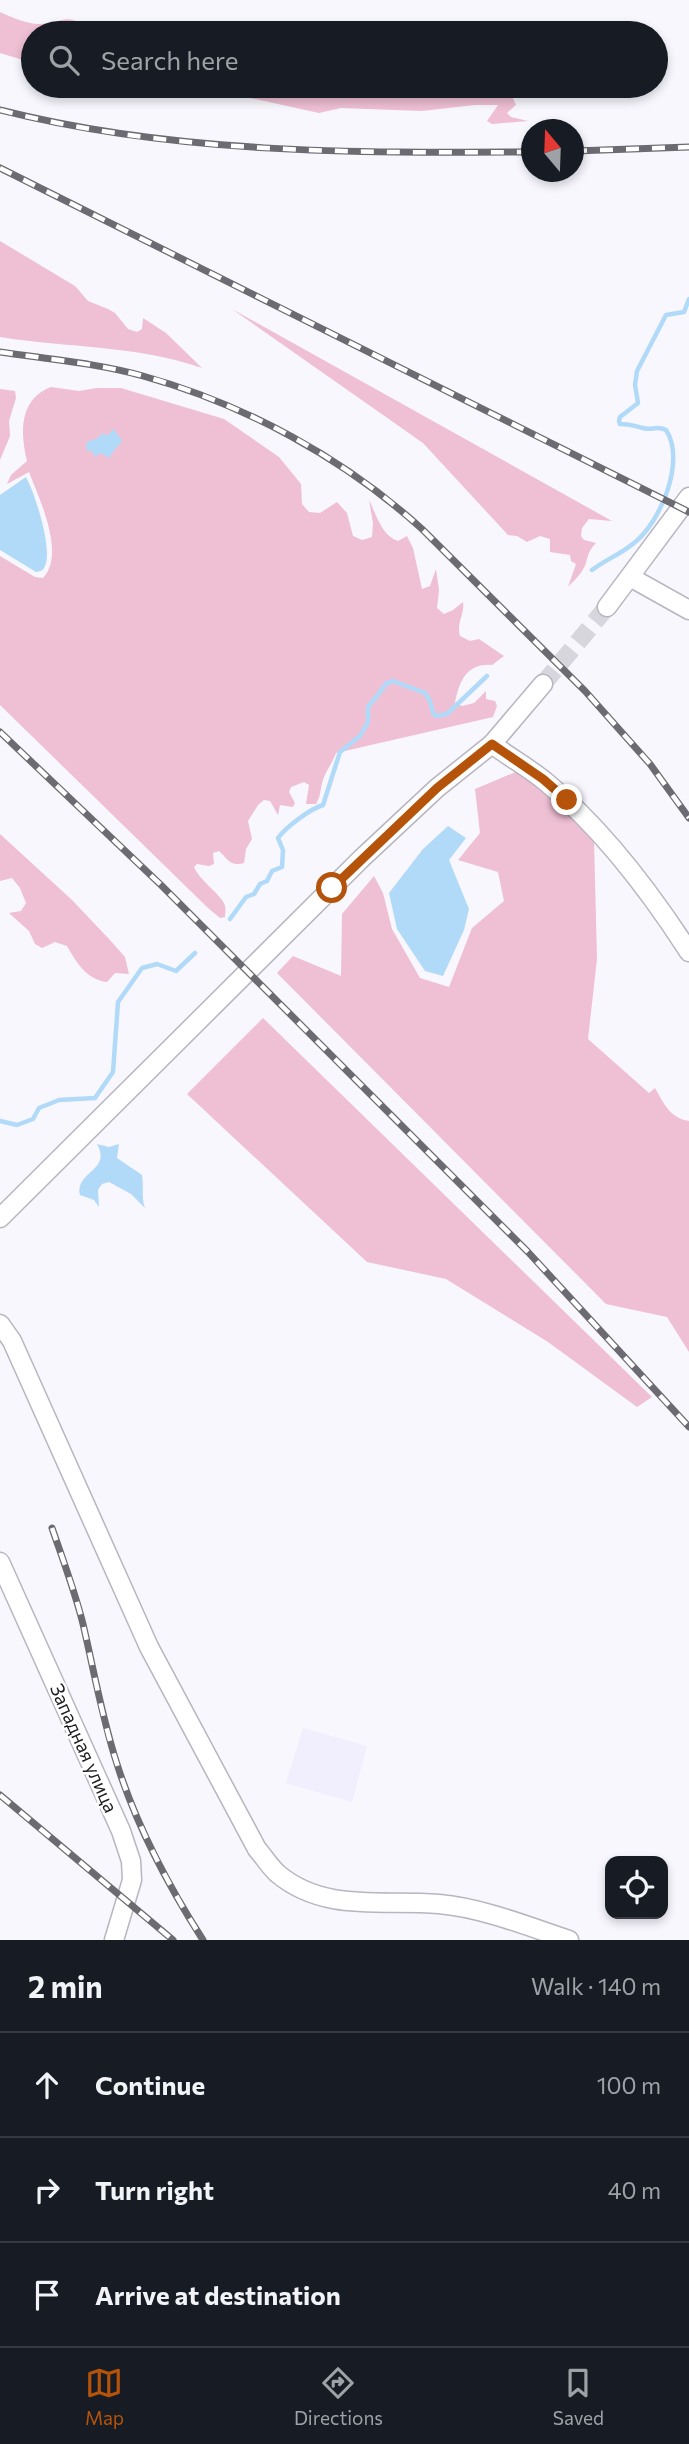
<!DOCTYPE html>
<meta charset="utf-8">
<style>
:root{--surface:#171b24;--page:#20242c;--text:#f1f3f6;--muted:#9ea1a6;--line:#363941;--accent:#b45309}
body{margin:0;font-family:Commissioner,sans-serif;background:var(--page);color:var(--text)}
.controls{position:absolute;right:21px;bottom:21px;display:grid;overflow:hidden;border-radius:14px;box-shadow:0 4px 10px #0003}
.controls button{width:63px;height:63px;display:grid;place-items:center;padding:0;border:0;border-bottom:2px solid var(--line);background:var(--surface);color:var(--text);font:35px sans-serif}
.compass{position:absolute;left:521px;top:119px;width:63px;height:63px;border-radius:50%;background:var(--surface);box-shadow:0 4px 10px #0003;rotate:341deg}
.stop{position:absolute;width:21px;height:21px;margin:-16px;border:5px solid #b45309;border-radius:50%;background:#fff}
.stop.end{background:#b45309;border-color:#fff;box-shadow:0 2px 7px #0008}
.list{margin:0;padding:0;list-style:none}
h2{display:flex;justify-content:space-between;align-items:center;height:91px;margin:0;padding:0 28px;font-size:30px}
h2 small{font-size:23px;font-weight:400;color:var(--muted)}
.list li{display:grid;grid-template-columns:46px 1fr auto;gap:21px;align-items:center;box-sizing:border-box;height:105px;padding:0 28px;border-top:2px solid var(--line)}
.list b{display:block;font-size:26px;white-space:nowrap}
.list em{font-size:23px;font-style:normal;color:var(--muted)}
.icon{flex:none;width:38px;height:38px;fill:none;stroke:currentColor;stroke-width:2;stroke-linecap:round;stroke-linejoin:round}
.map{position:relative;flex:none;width:689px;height:1940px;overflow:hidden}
.search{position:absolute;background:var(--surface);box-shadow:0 4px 10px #0003;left:21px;right:21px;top:21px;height:77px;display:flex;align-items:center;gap:18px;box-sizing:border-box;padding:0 24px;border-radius:38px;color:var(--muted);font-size:26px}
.sheet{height:406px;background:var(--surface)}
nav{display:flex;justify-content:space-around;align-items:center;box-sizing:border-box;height:98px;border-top:2px solid var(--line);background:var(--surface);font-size:19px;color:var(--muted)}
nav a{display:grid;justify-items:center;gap:4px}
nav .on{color:var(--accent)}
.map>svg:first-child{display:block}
.built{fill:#f1eefd}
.green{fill:#efbfd4}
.water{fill:#b1daf8}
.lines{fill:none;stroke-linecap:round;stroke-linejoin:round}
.stream{stroke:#b1daf8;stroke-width:4.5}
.minor-tunnel{stroke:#d7d6dd;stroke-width:18;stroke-dasharray:18 9;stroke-linecap:butt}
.minor-casing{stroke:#b7b5c0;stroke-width:21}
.minor{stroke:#fff;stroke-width:18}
.rail-casing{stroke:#6c6b71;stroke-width:7}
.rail{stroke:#fff;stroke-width:4.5;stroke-dasharray:13;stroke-linecap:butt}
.route{stroke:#b45309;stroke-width:9}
.labels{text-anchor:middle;stroke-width:5;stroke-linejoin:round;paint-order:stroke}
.street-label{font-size:19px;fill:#1b1b1f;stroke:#fff}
</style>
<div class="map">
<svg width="689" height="1940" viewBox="0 0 689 1940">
<rect width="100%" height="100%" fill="#f8f7fe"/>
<path class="built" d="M 303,1728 L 367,1746 L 352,1802 L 286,1783 Z"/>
<g class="green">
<path d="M 0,12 C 11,17 27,24 39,24 C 64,24 67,9 92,33 L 77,33 C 70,27 66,23 58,29 L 58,33 L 33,33 L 33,63 L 0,53 Z"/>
<path d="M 169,86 L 514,86 L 512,96 L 516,105 L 507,113 L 511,117 L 528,121 L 492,124 L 487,121 L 498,105 L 475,105 L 422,111 L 341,108 L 319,113 L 250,98 L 203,97 Z"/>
<path d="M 0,241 L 75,286 L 88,301 L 108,309 L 115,313 L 128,329 L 137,332 L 142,329 L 143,318 L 166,333 L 202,368 C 136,345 68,348 0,337 Z"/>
<path d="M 232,309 L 612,521 L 589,519 L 582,528 L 581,536 L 584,540 L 596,543 C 589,550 588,555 586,563 C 583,572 575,580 568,587 L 576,564 L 571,561 L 570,555 L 550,552 L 550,539 L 540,536 L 527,542 L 517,536 L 508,535 L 423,443 Z"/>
<path d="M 51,387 L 79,391 L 97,388 L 121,388 L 224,419 L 279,457 L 301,484 L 302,504 L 309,512 L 320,513 L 337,502 L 347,513 L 353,536 L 362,540 L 372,537 L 373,523 L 369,500 C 376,514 382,536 398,541 L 407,536 L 413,548 L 422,589 L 430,586 L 436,569 L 439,590 L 437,608 L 444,614 L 453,610 L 463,602 C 465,614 456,623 460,636 L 470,641 L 479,639 L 504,656 L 492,665 C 467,663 459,681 455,703 L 462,706 L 474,703 L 486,691 L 486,699 L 495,701 L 497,706 L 493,717 L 336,753 C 332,764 325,772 323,780 C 320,789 321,796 316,804 L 306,804 L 309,785 L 304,782 L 291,787 L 289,792 L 295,803 L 293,807 L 280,805 L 278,815 L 270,801 L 264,800 L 258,805 L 248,821 L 252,839 L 246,849 L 244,863 C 230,867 228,859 219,851 L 213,853 L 214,864 L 209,866 L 197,864 L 194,867 C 198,879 224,897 225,906 C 226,910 225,914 225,917 L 220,918 L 208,908 L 0,705 L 0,556 L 35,577 L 43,578 C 66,554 39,498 29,472 L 7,484 L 11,475 L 27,461 C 20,433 19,399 51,387 Z"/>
<path d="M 0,389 L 15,391 L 16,398 L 9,421 L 10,436 L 0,460 Z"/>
<path d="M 518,771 L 556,798 L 594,840 L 597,959 L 588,1039 L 649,1093 L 655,1088 C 664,1104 670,1118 689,1121 L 689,1352 L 667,1317 L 606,1304 L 277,973 L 293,956 L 341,976 L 342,914 L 374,876 L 383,893 L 392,929 L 420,978 L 449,987 L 472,928 L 504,901 L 498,872 L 458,860 L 480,833 L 475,789 Z"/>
<path d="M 0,834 L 72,900 L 109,939 L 125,957 L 129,974 L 115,973 L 107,982 C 87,980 76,962 67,946 L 55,942 L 42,948 L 35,944 L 29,931 L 9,913 L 21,911 L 26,903 L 20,888 L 12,878 L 0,881 Z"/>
<path d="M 263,1018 L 652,1397 L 637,1407 L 548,1342 L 446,1279 L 367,1262 L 187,1094 Z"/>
</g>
<g class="water">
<path d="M 113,429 L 122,440 L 121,443 L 115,449 L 109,458 L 101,453 L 95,457 L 92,451 L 87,451 L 86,442 L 96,439 L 103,433 L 107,436 Z"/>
<path d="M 26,477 C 35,493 53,550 45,566 C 43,571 41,571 36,572 L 0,550 L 0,495 Z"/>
<path d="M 448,826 L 466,838 L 449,860 L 469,909 L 464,930 L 443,976 L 425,971 L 397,929 L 389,893 L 423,849 Z"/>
<path d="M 97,1144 L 109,1147 L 119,1144 L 117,1158 L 142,1175 C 144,1187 141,1197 145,1208 L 131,1194 L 109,1182 L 102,1184 L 98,1190 L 99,1207 L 94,1200 L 80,1195 C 75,1171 112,1171 97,1144 Z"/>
</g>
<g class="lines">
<g class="stream">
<path d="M 592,570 C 605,560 621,554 634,543 C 661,522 686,460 666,430 C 656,425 652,431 643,428 C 635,426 630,424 620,424 L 619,421 L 620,417 L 638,403 L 635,385 L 637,371 L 666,315 L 684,312 L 689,299"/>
<path d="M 230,919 L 246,897 L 254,894 L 260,884 L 267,881 L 272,871 L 282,867 L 283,850 L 278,838 C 286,827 310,809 323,805 L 340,752 L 360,736 L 368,722 L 368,707 L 387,683 L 393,681 L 425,693 L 430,701 L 433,713 L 436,716 L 447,714 L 487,676"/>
<path d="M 0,1121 L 17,1125 L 33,1119 L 39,1108 L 59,1100 L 95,1098 L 113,1072 L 118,1002 L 142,968 L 157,964 L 176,971 L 195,953"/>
</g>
<path class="minor-tunnel" d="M 543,684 L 607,607"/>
<g class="minor-casing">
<g id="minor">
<path d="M 630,577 L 689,610"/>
<path d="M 607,607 L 689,497"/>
<path d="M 492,744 C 509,757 529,768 546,782 C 603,829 649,890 689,952"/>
<path d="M 0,1218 L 362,858 L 437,788 L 492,744 L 543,684"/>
<path d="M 0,1324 L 12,1341 L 149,1647 L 257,1849 C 264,1857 270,1867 278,1874 C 325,1913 383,1899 439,1904 C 483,1908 527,1926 569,1940"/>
<path d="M 0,1562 L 121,1831 L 131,1861 L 132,1880 L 114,1940"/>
</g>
</g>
<use href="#minor" class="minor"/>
<g class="rail-casing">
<g id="rail">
<path d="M 0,110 C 174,154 354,153 532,152"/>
<path d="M 574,151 L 689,147"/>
<path d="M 0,168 L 689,512"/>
<path d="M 0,352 C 47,359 96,363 143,376 C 244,404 344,458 422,529 L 585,691 L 650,764 L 689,818"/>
<path d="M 0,732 L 161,885 L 528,1252 L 689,1427"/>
<path d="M 52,1528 C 63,1560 75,1592 83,1624 C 94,1671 102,1718 117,1764 C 136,1824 169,1887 203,1940"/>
<path d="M 0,1795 L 173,1940"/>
</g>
</g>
<use href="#rail" class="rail"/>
</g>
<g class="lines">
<path class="route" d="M 332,888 L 437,788 L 492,744 L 543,779 L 567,800"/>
</g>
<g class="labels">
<g class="street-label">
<text transform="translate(84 1748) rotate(66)" y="7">Западная улица</text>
</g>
</g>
</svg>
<div class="controls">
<button><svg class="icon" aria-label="locate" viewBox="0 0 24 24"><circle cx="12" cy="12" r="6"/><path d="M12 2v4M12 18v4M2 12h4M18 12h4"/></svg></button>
</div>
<svg class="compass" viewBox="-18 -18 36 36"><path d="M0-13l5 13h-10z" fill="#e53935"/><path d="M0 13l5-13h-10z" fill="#9ea1a6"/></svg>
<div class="stop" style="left:332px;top:888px"></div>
<div class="stop end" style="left:567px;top:800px"></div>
<div class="search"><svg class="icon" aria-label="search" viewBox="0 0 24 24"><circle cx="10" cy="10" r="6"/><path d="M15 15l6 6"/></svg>Search here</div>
</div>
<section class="sheet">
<h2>2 min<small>Walk · 140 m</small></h2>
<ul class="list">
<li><svg class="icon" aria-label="ahead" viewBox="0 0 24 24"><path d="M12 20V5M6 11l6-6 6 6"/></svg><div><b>Continue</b></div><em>100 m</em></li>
<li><svg class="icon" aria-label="right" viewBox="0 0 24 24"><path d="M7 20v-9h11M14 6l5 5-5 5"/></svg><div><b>Turn right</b></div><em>40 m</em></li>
<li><svg class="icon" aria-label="arrive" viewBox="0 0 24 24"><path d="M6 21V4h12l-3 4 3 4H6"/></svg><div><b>Arrive at destination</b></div></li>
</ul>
</section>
<nav>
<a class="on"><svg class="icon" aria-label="map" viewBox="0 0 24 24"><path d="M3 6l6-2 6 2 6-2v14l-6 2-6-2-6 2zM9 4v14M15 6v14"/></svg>Map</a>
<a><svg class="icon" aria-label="directions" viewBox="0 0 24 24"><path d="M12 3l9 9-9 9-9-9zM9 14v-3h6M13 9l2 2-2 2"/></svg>Directions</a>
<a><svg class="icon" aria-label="saved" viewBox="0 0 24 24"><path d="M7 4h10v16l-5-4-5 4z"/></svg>Saved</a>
</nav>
